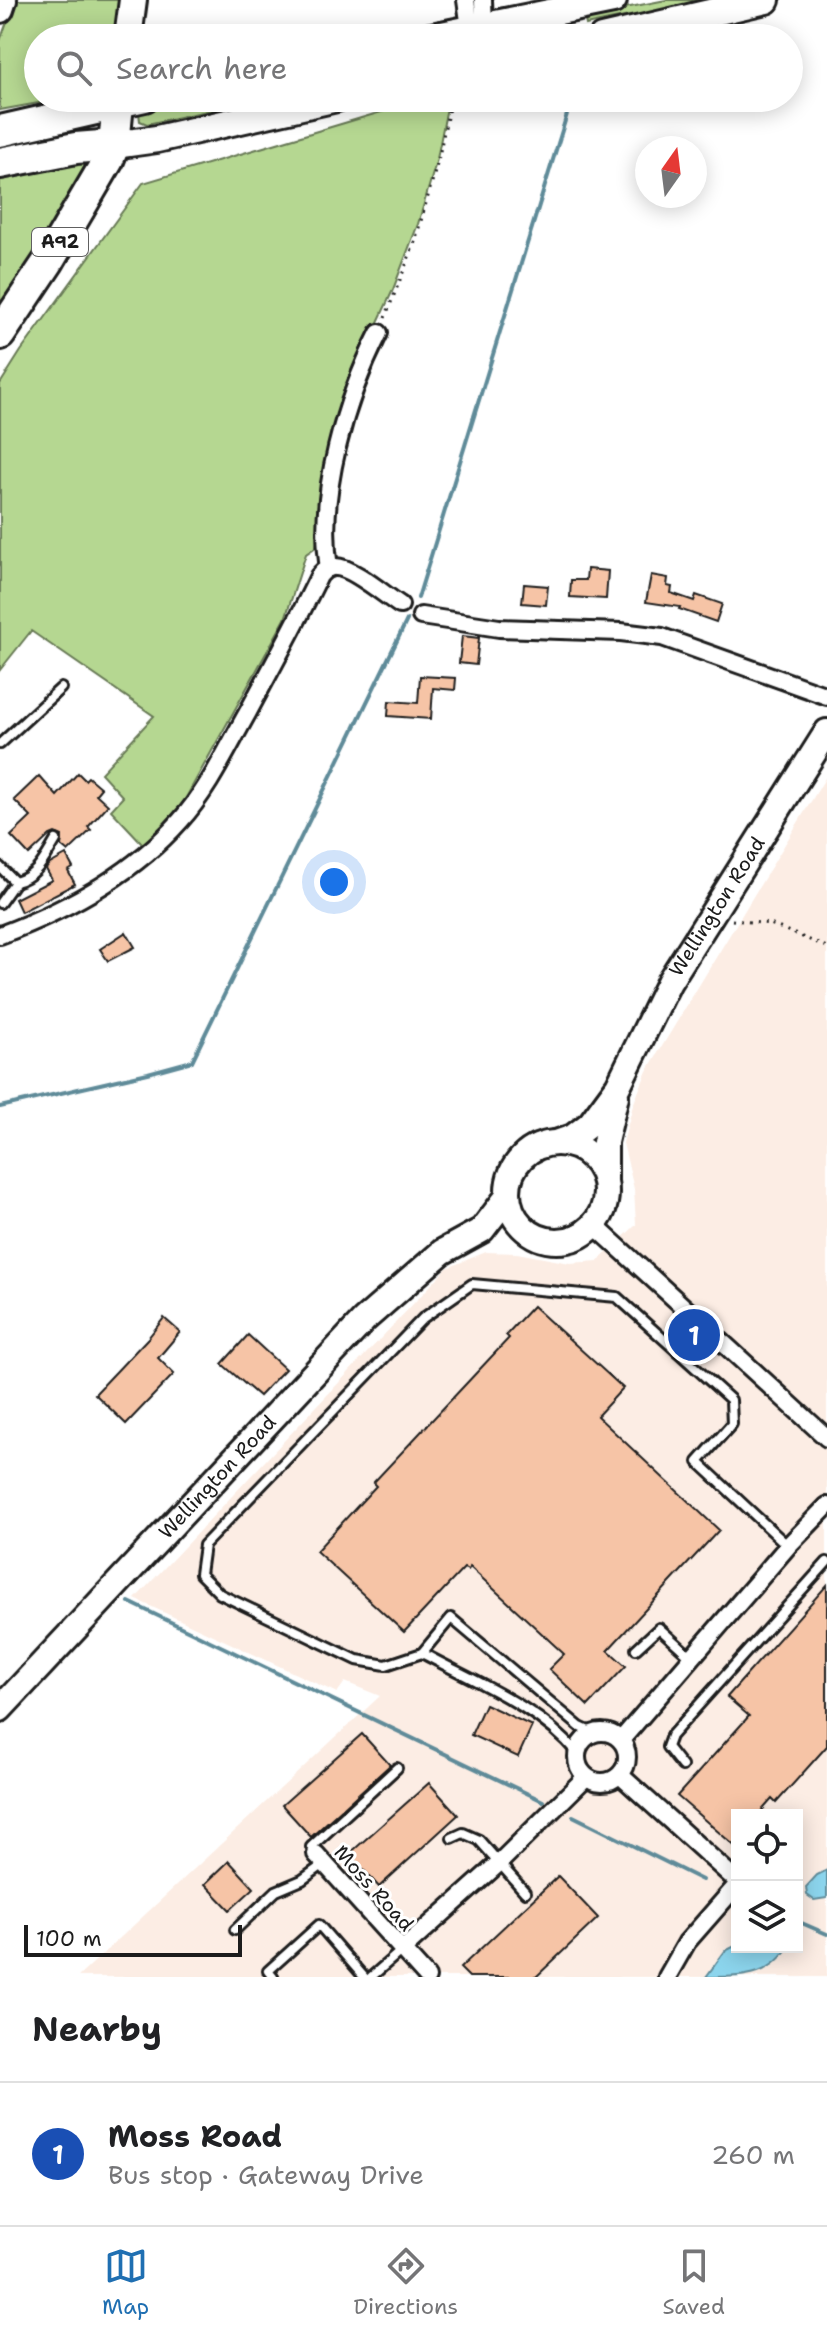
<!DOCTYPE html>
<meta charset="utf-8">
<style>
:root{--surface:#fff;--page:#f2f2f2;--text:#202124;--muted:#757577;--line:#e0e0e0;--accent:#1f6fb2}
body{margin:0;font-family:"Shantell Sans",sans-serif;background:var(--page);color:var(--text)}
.controls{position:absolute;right:24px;bottom:24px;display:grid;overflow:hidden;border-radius:0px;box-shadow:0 4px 20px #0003}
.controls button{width:72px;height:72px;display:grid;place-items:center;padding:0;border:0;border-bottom:2px solid var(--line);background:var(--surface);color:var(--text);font:40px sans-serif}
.compass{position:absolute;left:635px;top:136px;width:72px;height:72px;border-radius:50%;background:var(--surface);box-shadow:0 4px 20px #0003;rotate:14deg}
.scale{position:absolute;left:24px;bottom:20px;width:218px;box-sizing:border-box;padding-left:8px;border:4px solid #1c1c1c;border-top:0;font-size:22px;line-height:28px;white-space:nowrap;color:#1c1c1c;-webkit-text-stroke:6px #fff;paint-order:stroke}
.you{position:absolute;left:334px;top:882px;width:28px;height:28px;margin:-20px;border:6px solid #fff;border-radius:50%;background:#1a73e8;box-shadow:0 0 0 12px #1a73e833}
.badge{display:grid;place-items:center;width:52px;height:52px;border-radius:50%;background:var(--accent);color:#fff;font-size:26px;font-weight:700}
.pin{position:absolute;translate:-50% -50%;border:4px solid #fff;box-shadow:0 2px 8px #0006}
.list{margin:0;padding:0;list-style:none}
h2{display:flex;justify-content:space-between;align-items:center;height:104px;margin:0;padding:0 32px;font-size:34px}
h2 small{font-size:26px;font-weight:400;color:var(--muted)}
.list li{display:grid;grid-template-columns:52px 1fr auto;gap:24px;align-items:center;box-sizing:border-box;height:144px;padding:0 32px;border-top:2px solid var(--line)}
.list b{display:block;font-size:30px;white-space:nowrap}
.list p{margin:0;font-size:26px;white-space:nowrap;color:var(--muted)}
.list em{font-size:26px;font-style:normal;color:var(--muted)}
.icon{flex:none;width:44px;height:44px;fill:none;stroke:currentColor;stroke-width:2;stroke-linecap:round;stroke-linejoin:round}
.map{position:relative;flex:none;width:827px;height:1977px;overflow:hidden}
.search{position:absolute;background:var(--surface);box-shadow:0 4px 20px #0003;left:24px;right:24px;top:24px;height:88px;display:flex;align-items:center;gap:20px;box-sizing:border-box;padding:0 28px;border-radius:44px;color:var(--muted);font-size:30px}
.sheet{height:248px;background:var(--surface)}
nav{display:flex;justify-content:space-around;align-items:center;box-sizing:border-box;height:112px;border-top:2px solid var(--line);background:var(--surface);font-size:22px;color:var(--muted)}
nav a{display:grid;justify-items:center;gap:4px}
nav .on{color:var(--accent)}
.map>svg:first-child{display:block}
.built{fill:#fcede4;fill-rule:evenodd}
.green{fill:#b5d791;stroke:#687a56;stroke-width:2}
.water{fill:#8cd5ed;stroke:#5f8b99;stroke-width:2}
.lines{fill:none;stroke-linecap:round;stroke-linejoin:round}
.stream{stroke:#5f8b99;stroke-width:4}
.building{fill:#f6c4a6;stroke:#1c1c1c;stroke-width:2}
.lane-casing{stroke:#1c1c1c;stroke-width:14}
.street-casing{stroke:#1c1c1c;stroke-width:22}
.secondary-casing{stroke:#1c1c1c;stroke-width:30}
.primary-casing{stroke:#1c1c1c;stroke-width:32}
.highway-casing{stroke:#1c1c1c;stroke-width:36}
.path{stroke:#1c1c1c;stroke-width:3;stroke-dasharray:2 6;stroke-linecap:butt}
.lane{stroke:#fff;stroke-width:8}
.street{stroke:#fff;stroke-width:16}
.secondary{stroke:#fff;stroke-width:24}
.primary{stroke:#fff;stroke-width:26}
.highway{stroke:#fff;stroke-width:30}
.labels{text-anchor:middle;stroke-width:6;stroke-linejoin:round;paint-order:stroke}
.shield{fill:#fff;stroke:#606060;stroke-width:2}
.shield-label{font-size:18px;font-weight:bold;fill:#1c1c1c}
.street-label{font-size:20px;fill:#1c1c1c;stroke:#fff}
</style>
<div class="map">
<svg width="827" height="1977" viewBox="0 0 827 1977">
<rect width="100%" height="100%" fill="#fff"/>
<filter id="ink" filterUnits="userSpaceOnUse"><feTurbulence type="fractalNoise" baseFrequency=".0125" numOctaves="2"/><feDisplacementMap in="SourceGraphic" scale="16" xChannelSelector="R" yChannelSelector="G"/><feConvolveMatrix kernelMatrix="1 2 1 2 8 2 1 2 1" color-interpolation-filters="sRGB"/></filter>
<g filter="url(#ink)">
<path class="built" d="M 827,775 L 827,1977 L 78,1977 L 380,1696 L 345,1682 L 337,1693 L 135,1599 L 447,1268 L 486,1252 L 517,1253 L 570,1263 L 598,1261 L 636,1225 L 634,1189 L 623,1143 L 633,1105 L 647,1071 ZM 737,1815 L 797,1815 L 797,1947 L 737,1947 Z"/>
<g class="green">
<path d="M 15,0 L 120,0 L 116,38 L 38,38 L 38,98 L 66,98 L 0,110 L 0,41 Z"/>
<path d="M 666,0 L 721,0 C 676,10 631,14 586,25 L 584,16 Z"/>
<path d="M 200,98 L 268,98 L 147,124 L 140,121 L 139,113 L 143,110 Z"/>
<path d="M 418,101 L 430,101 L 447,107 L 437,159 L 418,224 L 392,292 L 345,393 L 316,547 L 306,554 L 285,619 L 183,803 L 146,844 L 142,843 L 111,810 L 123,797 L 101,773 L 154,716 L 31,631 L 0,670 L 0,384 L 21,351 L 143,183 Z"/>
<path d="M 72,164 L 83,164 L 87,168 L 0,315 L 0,178 Z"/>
</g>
<g class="water">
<path d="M 827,1870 L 827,1898 L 814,1900 L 807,1895 L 806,1887 L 817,1875 Z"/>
<path d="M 737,1945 L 786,1947 L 787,1949 C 768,1977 743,1977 706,1977 L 725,1951 Z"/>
</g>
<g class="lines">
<g class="stream">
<path d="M 418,598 L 572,98"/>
<path d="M 0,1107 L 148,1073 L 192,1061 L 407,620"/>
<path d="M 129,1602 L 543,1801"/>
<path d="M 573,1816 L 702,1880"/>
<path d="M 797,1921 L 827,1934"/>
</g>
</g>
<g class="building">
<path d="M 587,569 L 608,571 L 606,599 L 570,597 L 571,580 L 586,580 Z"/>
<path d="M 651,575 L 668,578 L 667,586 L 672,587 L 671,593 L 694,601 L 696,595 L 722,604 L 716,622 L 679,609 L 680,607 L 646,602 Z"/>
<path d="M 524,584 L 548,586 L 546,605 L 522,603 Z"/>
<path d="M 462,636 L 479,638 L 476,665 L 459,663 Z"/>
<path d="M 420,676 L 456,678 L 455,690 L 433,688 L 431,719 L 388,716 L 389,701 L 418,703 Z"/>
<path d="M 78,773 L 85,780 L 88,777 L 101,788 L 96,794 L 108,805 L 88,827 L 91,830 L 68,852 L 61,846 L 62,836 L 55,833 L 50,835 L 29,855 L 11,836 L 31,817 L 14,800 L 39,776 L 57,796 Z"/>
<path d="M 66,855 L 73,868 L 68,871 L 75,884 L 21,912 L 15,899 L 52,880 L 46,869 L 50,864 Z"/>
<path d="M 126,932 L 135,947 L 108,961 L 100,949 Z"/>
<path d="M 533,1306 L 623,1388 L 597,1416 L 719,1530 L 608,1650 L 626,1666 L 588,1706 L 549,1669 L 564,1654 L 470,1567 L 468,1570 L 464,1568 L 404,1632 L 316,1551 L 376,1486 L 373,1483 L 509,1338 L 506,1335 Z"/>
<path d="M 164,1318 L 180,1332 L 158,1358 L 174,1374 L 126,1424 L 95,1394 L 148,1338 Z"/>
<path d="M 248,1335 L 285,1369 L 259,1396 L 222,1364 Z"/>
<path d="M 827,1585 L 827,1746 L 776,1803 L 772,1799 L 758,1815 L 737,1815 L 737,1848 L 677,1796 L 749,1716 L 727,1697 Z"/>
<path d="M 485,1704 L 532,1726 L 518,1757 L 471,1735 Z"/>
<path d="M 362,1734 L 390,1765 L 311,1837 L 282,1805 Z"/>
<path d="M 429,1783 L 458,1815 L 379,1887 L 349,1854 Z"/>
<path d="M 229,1861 L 254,1888 L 230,1910 L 205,1884 Z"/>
<path d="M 558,1876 L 598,1918 L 536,1977 L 469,1977 L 460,1968 Z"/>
</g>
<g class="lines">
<g class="lane-casing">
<g id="lane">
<path d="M 0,744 L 61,688"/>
<path d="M 0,867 L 15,882 L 0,903"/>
<path d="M 15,882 C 38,876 44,859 56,840"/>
<path d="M 636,1649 L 659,1628 L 691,1657"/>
<path d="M 422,1653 C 475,1682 538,1706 577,1753"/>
<path d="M 593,1733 L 580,1727 L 451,1618 L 422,1653 L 386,1665 L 357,1660 L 220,1594 L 200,1574 L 204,1545 L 423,1318 L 472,1284 L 617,1297 L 731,1400 L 732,1424 L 698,1462 L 788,1546"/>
<path d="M 682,1766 L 667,1747 L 671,1736 L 827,1562"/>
<path d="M 452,1838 L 463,1833 L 479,1840 L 525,1892"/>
<path d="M 316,1854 L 311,1847 L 397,1768"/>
<path d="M 235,1930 L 276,1891 L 302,1880 L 324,1864"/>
<path d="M 273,1977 L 268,1971 L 319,1925 L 364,1977"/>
<path d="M 371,1977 L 402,1950"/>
</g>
</g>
<g class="street-casing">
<g id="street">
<path d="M 466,0 L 469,21 L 475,34"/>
<path d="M 480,34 L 484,26 L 483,0"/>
<path d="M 329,568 C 317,494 346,398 379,333"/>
<path d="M 421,616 L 499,628 L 621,632 L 662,637 L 827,696"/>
<path d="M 0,935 C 67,910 132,875 180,821 C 209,789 227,749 248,712 C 272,667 297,622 319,576 C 324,570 328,566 336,567 C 352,567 386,596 400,605"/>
<path d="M 594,1225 L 827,1438"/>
<circle cx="602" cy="1757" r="25"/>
<path d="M 621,1740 L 788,1546 L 827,1506"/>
<path d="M 620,1775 L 737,1881"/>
<path d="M 316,1854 L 427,1977"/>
<path d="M 402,1950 L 499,1863 L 586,1777"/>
<path d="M 667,1977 L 687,1942 L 737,1885"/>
</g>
</g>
<g class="secondary-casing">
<g id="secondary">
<path id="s1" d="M 556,1143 L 573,1137 L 590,1124 L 618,1086 L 669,982 L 827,732"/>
<circle cx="557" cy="1192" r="49"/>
<path d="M 605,1178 L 605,1142 L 616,1096"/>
<path id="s2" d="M 0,1709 L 364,1320 L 442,1252 L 482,1230 L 508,1196"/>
</g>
</g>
<g class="primary-casing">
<g id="primary">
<path d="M 0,9 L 3,0"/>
<path d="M 128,38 L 133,0"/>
<path d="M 427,38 L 613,0"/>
<path d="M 602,38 L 766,0"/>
<path d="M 119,98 L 118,104 L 145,98"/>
<path d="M 114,145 L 157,139 L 337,98"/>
</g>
</g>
<g class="highway-casing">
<g id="highway">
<path d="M 0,131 L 118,104 L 114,145 L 108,160 L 48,262 L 0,334"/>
<path d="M 0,163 L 76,148 L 114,145"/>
</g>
</g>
<g class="path">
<path d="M 385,318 L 415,242 L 438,161 L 451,98"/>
<path d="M 732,920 L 770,924 L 827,947"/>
</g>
<use href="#lane" class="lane"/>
<use href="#street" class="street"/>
<use href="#secondary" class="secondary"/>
<use href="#primary" class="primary"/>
<use href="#highway" class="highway"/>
</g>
</g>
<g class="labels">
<rect class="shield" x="32" y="228" width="56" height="28" rx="6"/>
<g class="shield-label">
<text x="60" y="248">A92</text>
</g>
<g class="street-label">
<text dy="7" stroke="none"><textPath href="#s1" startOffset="292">Wellington Road</textPath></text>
<text dy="7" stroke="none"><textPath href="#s2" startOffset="318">Wellington Road</textPath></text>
<text transform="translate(374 1888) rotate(48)" y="7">Moss Road</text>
</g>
</g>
</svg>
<div class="controls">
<button><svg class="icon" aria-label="locate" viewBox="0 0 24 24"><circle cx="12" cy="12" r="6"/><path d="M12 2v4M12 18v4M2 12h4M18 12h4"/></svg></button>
<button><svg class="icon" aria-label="layers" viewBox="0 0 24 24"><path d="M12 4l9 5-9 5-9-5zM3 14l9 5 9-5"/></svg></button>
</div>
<svg class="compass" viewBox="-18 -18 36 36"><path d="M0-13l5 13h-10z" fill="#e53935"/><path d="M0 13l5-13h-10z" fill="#757577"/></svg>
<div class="scale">100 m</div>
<div class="you"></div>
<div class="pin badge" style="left:694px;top:1335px;background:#1a4fb4">1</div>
<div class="search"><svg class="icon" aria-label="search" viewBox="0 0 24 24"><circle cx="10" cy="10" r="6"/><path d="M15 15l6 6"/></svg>Search here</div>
</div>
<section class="sheet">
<h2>Nearby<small></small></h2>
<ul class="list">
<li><span class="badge" style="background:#1a4fb4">1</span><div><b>Moss Road</b><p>Bus stop · Gateway Drive</p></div><em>260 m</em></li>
</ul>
</section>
<nav>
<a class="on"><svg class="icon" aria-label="map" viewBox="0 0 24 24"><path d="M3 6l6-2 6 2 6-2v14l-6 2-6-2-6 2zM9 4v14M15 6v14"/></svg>Map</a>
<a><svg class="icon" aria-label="directions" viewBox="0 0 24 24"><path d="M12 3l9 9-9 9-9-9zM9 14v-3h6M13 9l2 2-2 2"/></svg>Directions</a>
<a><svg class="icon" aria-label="saved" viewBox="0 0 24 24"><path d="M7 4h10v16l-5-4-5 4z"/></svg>Saved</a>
</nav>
